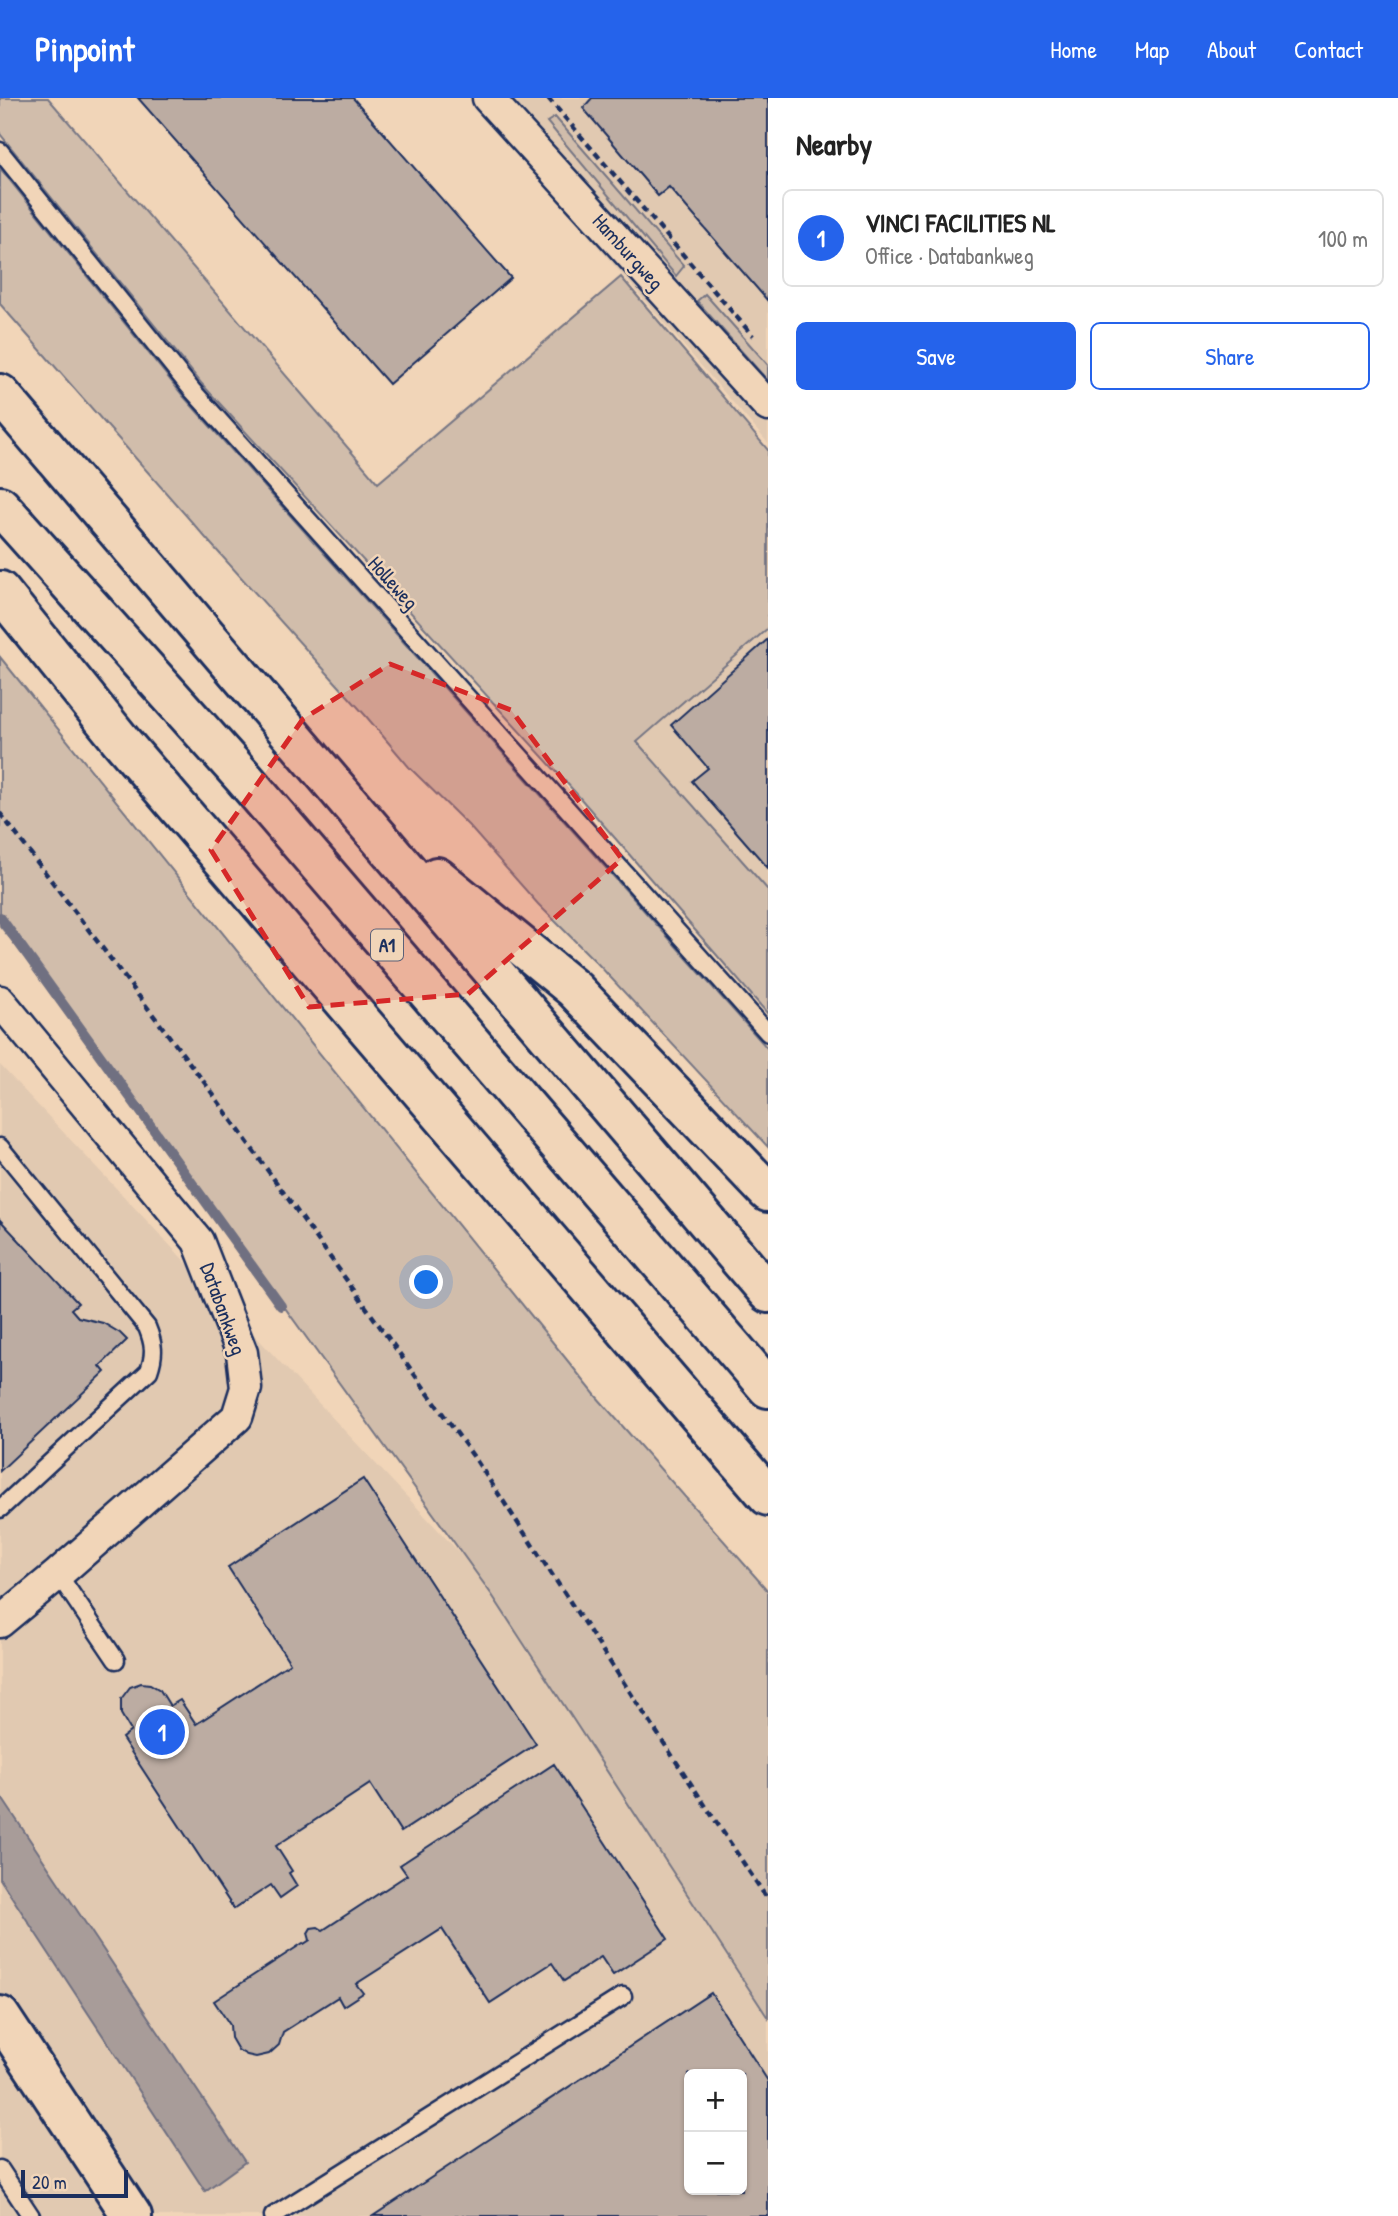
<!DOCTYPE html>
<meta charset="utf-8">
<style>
:root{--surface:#fff;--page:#f6f6f6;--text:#222;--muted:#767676;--line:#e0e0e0;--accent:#2563eb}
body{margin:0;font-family:"Patrick Hand",sans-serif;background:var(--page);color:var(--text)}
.controls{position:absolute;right:21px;bottom:21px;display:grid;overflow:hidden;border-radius:10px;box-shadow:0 2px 5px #0004}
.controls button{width:63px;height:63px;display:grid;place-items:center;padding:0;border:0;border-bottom:2px solid var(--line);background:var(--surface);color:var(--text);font:35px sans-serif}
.scale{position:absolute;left:21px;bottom:18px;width:107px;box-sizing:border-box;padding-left:7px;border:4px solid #1b2f5e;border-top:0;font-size:19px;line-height:24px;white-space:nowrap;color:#1b2f5e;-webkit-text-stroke:5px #f1d5b8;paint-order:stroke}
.you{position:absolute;left:427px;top:1185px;width:24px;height:24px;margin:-18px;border:5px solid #fff;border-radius:50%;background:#1a73e8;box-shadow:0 0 0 10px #1a73e833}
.badge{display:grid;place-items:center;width:46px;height:46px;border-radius:50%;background:var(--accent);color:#fff;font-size:23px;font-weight:700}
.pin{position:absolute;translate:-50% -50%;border:4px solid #fff;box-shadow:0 2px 7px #0006}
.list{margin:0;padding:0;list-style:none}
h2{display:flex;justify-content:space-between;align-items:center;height:91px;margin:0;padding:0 28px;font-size:30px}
h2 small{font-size:23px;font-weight:400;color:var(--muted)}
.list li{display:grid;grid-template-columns:46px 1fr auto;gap:21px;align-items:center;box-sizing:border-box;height:98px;margin:0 14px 14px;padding:0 14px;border:2px solid var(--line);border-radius:10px}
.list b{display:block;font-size:26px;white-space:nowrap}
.list p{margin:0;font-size:23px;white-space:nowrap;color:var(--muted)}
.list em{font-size:23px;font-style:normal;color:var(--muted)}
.actions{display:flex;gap:14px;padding:21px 28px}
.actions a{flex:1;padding:16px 0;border:2px solid var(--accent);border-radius:10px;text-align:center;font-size:24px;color:var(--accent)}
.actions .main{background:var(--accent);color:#fff}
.map{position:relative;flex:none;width:768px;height:2118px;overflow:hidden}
header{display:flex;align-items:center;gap:42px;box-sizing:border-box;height:98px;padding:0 35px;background:var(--accent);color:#fff}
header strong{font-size:33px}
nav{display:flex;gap:38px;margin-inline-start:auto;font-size:24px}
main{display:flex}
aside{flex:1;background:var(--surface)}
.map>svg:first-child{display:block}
.built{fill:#e1c9b1;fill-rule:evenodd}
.green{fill:#d1bdab;stroke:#767684;stroke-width:2}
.water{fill:#a89c99;stroke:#707081;stroke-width:2}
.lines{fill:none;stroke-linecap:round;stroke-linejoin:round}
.stream{stroke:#707081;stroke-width:10}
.building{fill:#bcaca2;stroke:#1b2f5e;stroke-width:2;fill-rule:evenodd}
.lane-casing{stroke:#1b2f5e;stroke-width:21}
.street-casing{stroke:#1b2f5e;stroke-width:35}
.secondary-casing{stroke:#1b2f5e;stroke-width:44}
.highway-casing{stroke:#1b2f5e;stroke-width:44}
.path{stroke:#1b2f5e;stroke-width:4.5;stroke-dasharray:7 5;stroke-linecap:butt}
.lane{stroke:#f1d5b8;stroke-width:16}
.street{stroke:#f1d5b8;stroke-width:30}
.secondary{stroke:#f1d5b8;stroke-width:38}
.highway{stroke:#f1d5b8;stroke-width:38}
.marked{fill:#d62828;fill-opacity:0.2;stroke:#d62828;stroke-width:5;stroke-dasharray:14 9;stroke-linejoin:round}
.labels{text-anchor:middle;stroke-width:5;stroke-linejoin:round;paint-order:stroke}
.shield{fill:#f1d5b8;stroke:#5b6179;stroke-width:2}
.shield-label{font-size:19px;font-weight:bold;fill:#1b2f5e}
.street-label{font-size:21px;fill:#1b2f5e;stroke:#f1d5b8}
</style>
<header>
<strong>Pinpoint</strong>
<nav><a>Home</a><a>Map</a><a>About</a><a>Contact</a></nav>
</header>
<main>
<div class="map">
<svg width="768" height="2118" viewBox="0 0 768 2118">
<rect width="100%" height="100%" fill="#f1d5b8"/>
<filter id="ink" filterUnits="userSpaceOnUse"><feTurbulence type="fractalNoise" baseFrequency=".0143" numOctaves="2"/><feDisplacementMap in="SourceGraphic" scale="14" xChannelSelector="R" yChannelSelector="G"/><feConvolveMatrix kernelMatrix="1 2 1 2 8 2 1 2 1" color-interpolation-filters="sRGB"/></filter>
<g filter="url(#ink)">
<g class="built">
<path d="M 503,0 L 768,0 L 768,345 L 484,17 Z"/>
<path d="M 768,529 L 768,893 L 574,693 Z"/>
<path d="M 0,967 L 768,1782 L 768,2118 L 0,2118 ZM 689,1976 L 742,1976 L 742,2092 L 689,2092 Z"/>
</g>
<g class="green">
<path d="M 0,0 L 48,0 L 378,385 L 621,179 L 768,352 L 768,530 L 637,644 L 768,792 L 768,916 L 574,693 L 201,285 L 0,36 Z"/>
<path d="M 555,19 L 684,168 L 676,178 L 547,24 Z"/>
<path d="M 0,70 L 184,299 L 768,951 L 768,1049 L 598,866 L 538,806 L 469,728 L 409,669 L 365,617 L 212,447 L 0,206 Z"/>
<path d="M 705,196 L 768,267 L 768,283 L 697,203 Z"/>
<path d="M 0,559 L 596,1298 L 768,1493 L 768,1920 L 492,1497 L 84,931 L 0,828 Z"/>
</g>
<path class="water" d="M 0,1697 L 245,2064 L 205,2093 L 0,1781 Z"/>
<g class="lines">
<path class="stream" d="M 0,819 L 281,1208"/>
</g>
<g class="building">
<path d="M 138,0 L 353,0 L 511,180 L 389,286 Z"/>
<path d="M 592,0 L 768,0 L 768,203 L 669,89 L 658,98 L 583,10 Z"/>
<path d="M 768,541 L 768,770 L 692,683 L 708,670 L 671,627 Z"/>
<path d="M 0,1122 L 78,1205 L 71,1211 L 78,1219 L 103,1225 L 120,1235 L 127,1242 L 100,1268 L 105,1274 L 0,1373 Z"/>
<path d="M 363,1381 L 536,1646 L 401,1734 L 370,1686 L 276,1748 L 292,1773 L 289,1775 L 297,1788 L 280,1800 L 271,1787 L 234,1811 L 122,1640 L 131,1633 L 121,1616 L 121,1601 L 130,1589 L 141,1585 L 150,1586 L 160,1592 L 170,1608 L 180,1602 L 196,1626 L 290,1565 L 228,1469 Z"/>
<path d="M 554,1666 L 668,1841 L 613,1877 L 601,1859 L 564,1883 L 552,1865 L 490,1905 L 442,1831 L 356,1886 L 363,1895 L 343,1908 L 338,1899 L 283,1934 L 279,1947 L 269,1956 L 256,1959 L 247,1957 L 238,1952 L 231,1940 L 230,1927 L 214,1903 L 303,1845 L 304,1846 L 310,1842 L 308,1835 L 311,1830 L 318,1829 L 323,1832 L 407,1777 L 400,1767 Z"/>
<path d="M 711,1895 L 768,1983 L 768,2118 L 373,2118 ZM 689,1976 L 742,1976 L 742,2092 L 689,2092 Z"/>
</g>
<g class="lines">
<g class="lane-casing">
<g id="lane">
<path d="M 0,53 L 192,292 L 768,935"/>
<path d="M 0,1049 L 147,1229 C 154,1246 155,1256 149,1273 L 0,1411"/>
<path d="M 58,1476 L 116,1562"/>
<path d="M 0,2071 L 31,2118"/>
<path d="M 273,2118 L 623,1898"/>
</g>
</g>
<g class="street-casing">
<g id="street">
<path d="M 488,0 L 768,308"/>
<path d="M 0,903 L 198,1143 L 242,1255 L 246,1290 L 237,1319 L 58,1476 L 0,1524"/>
</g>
</g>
<g class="secondary-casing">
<path id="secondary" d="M 0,1918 L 132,2118"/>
</g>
<g class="highway-casing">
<g id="highway">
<path d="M 0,296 L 768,1195"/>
<path d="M 0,408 L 243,679 L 768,1290"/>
<path d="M 0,493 L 122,644 L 768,1398"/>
<path d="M 437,779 L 574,891 L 768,1094"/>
</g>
</g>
<g class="path">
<path d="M 548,0 L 753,238"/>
<path d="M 0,715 L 207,988 L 476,1362 L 768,1802"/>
</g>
<use href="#lane" class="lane"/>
<use href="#street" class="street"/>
<use href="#secondary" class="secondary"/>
<use href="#highway" class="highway"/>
</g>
</g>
<path class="marked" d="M 390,566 L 511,612 L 622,761 L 468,896 L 309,909 L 211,752 L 303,621 Z"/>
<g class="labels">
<rect class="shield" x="371" y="831.5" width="32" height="31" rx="5"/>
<g class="shield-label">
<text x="387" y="854">A1</text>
</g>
<g class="street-label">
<text transform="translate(628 154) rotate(48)" y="7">Hamburgweg</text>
<text transform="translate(393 485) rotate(48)" y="7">Holleweg</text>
<text transform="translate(223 1211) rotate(70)" y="7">Databankweg</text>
</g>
</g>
</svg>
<div class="controls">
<button>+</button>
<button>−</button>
</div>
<div class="scale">20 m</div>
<div class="you"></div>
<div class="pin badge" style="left:162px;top:1634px">1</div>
</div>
<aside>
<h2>Nearby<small></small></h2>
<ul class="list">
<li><span class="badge">1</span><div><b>VINCI FACILITIES NL</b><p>Office · Databankweg</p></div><em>100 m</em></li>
</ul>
<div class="actions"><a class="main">Save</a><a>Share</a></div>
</aside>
</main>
